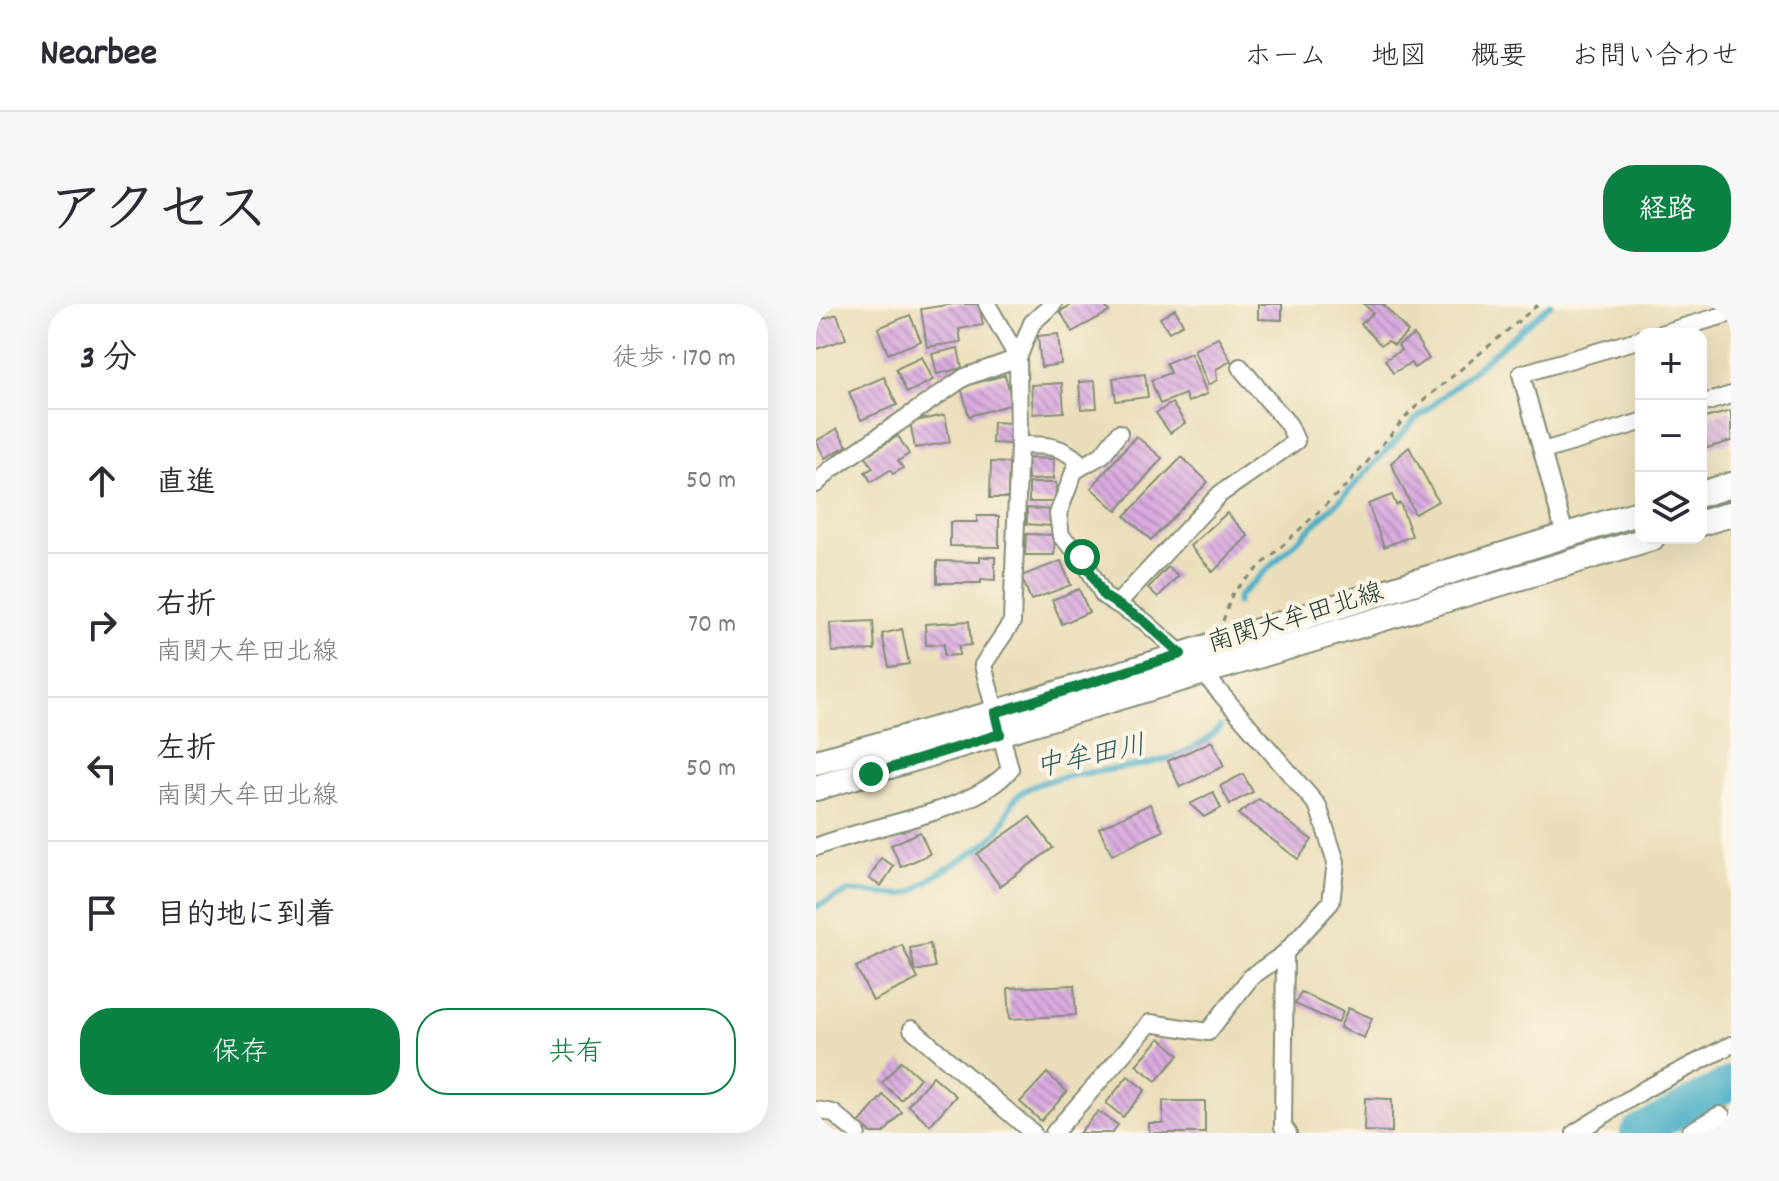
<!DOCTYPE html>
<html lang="ja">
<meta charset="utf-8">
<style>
:root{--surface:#fff;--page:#f7f7f7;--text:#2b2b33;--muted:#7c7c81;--line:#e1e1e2;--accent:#0b8043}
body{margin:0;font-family:Dekko,"Klee One",sans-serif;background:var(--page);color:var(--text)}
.controls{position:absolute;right:24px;top:24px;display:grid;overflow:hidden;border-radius:16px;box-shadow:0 8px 32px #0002}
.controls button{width:72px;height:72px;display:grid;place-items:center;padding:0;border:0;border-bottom:2px solid var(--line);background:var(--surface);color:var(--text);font:40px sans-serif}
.stop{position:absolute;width:24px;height:24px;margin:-18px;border:6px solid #0b8043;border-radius:50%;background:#fff}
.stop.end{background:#0b8043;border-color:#fff;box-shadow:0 2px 8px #0008}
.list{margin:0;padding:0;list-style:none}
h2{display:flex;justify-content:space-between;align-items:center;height:104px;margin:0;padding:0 32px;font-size:34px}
h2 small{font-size:26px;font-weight:400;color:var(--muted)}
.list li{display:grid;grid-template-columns:52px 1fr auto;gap:24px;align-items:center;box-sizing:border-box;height:144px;padding:0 32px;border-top:2px solid var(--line)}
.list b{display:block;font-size:30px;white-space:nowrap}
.list p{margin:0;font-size:26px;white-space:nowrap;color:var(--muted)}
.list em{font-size:26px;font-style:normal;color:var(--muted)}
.actions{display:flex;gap:16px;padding:24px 32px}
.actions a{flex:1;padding:18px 0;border:2px solid var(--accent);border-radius:32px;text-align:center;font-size:28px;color:var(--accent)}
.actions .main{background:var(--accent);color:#fff}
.icon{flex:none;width:44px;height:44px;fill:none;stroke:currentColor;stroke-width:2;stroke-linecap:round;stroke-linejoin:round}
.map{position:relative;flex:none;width:915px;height:829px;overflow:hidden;border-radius:32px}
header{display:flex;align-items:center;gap:48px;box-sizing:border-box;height:112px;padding:0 40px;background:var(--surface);border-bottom:2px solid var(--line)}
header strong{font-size:38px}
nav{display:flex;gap:44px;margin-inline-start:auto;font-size:28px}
.intro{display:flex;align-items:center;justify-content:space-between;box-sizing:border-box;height:192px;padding:0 48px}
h1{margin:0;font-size:56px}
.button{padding:20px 36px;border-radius:32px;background:var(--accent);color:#fff;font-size:28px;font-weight:700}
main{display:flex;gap:48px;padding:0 48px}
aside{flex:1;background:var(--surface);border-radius:32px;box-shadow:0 8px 32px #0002}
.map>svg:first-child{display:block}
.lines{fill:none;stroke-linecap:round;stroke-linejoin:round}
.stream{stroke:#48afc7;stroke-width:6}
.river{stroke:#48afc7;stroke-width:34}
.building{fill:url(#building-back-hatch)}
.minor-casing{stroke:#848e77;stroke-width:20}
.tertiary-casing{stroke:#848e77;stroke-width:24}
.primary-casing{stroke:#848e77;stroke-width:28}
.path{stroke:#848e77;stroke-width:3;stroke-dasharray:6 6;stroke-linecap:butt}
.minor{stroke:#fff;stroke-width:16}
.tertiary{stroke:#fff;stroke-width:20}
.primary{stroke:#fff;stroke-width:24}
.route{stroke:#0b8043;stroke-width:10}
.labels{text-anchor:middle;stroke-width:8;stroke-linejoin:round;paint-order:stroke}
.street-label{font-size:26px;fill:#1f3d34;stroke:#fcf5e5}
.water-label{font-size:28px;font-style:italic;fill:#2b5f60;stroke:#fcf5e5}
</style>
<header>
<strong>Nearbee</strong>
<nav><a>ホーム</a><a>地図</a><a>概要</a><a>お問い合わせ</a></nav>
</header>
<div class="intro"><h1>アクセス</h1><a class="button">経路</a></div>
<main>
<aside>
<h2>3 分<small>徒歩 · 170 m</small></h2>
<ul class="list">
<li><svg class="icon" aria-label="ahead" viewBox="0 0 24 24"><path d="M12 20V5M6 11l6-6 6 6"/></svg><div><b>直進</b></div><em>50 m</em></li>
<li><svg class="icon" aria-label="right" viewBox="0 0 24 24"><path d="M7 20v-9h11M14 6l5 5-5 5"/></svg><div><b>右折</b><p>南関大牟田北線</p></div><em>70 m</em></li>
<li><svg class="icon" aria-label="left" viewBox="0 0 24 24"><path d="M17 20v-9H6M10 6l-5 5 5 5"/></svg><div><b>左折</b><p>南関大牟田北線</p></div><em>50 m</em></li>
<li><svg class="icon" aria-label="arrive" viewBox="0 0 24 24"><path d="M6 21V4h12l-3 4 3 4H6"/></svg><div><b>目的地に到着</b></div></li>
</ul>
<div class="actions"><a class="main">保存</a><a>共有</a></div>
</aside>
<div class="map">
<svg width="915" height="829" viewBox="0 0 915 829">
<defs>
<pattern id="building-back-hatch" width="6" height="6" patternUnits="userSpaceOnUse" patternTransform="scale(2)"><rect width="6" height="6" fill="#d9aadf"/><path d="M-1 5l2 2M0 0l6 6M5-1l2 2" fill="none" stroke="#af8cb6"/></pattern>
</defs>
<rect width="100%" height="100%" fill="#fcf5e5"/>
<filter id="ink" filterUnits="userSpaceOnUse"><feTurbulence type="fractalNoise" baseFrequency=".0125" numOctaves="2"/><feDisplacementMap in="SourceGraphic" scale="16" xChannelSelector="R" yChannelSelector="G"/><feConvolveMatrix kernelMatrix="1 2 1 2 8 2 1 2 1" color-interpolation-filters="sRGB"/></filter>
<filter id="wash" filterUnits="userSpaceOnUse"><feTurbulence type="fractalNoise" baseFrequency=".006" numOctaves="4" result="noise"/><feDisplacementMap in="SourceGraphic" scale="32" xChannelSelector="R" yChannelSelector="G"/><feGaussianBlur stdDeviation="1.8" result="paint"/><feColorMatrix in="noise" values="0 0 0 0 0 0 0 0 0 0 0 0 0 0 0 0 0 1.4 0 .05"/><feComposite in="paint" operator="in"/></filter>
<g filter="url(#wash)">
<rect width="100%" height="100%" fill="#eadeba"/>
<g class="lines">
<g class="stream">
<path d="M 421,299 L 422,293 L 526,194 L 598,117 L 735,0"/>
<path d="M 0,603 L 33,587 L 86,591 L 98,587 C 121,567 161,550 179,531 C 197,511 188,493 220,481 C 275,459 361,473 404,423"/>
</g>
<path class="river" d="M 821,829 L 915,779"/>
</g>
<g id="blocks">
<g class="building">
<path d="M 137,0 L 163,0 L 167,21 L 143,25 L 145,38 L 111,43 L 105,5 Z"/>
<path d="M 257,0 L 288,0 L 293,8 L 256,28 L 244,7 Z"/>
<path d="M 442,0 L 466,0 L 466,16 L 442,15 Z"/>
<path d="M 548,0 L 567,0 L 592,28 L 578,41 L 572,37 L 565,41 L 545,20 L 557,9 Z"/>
<path d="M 359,5 L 367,20 L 353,28 L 344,14 Z"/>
<path d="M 21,10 L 30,35 L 0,45 L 0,17 Z"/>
<path d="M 94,11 L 105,37 L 72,50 L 62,24 Z"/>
<path d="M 242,30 L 245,60 L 225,63 L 222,32 Z"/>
<path d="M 598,31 L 613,55 L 598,64 L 595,59 L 577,69 L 569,56 L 585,46 L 582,41 Z"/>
<path d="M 402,33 L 415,57 L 400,65 L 401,76 L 392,81 L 378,46 Z"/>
<path d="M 142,44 L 146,64 L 121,70 L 116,50 Z"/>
<path d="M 375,49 L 391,90 L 372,98 L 369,90 L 344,100 L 335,76 L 354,69 L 350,59 Z"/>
<path d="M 106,53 L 117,76 L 91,89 L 80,65 Z"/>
<path d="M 329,70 L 332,93 L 300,97 L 297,74 Z"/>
<path d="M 189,71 L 197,100 L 153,112 L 145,83 Z"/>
<path d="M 68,73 L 81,101 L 45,116 L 33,88 Z"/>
<path d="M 279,77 L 281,104 L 265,105 L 263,78 Z"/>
<path d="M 246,79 L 248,108 L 217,110 L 215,81 Z"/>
<path d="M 356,99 L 369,119 L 354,129 L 340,109 Z"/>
<path d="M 915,107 L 915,137 L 891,144 L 885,115 Z"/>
<path d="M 129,111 L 134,138 L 99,144 L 94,118 Z"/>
<path d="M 177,118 L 196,119 L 195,140 L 176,139 Z"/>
<path d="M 21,125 L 31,142 L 9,154 L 0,137 Z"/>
<path d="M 82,132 L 93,150 L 82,157 L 87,164 L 77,170 L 74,166 L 55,178 L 49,168 L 57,164 L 49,152 Z"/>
<path d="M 320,132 L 346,154 L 301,207 L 275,184 Z"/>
<path d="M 593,143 L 622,197 L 599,210 L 575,159 Z"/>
<path d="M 366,153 L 392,178 L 335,236 L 309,212 Z"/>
<path d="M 211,154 L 238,155 L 237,175 L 212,176 Z"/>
<path d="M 175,158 L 193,159 L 192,194 L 174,194 Z"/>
<rect x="213" y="179" width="27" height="19"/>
<path d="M 576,191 L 580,201 L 584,199 L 596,232 L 568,243 L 552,200 Z"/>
<path d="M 211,204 L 235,206 L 235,222 L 211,220 Z"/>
<path d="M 411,209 L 432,232 L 397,268 L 374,242 Z"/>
<path d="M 161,212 L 183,212 L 183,243 L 134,242 L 134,218 L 161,218 Z"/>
<path d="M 210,230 L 239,231 L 238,251 L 209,251 Z"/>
<path d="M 164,253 L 179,253 L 179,276 L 165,275 L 165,279 L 121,279 L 121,257 L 164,258 Z"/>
<path d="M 245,257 L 255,281 L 215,296 L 205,272 Z"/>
<path d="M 352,263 L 362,272 L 342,293 L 332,284 Z"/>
<path d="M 263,285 L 273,308 L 246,320 L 236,296 Z"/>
<path d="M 57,317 L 59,346 L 16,348 L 14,319 Z"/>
<path d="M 153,317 L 155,341 L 143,342 L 143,351 L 128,352 L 128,340 L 110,341 L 109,320 Z"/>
<path d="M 86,325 L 93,360 L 73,363 L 66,330 Z"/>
<path d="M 396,437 L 408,462 L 364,483 L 352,457 Z"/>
<path d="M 427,470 L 437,488 L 414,500 L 404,482 Z"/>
<path d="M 397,488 L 405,504 L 388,513 L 374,500 Z"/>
<path d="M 443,495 L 496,536 L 482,555 L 422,510 Z"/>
<path d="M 334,500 L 347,527 L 296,551 L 283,524 Z"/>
<path d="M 214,513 L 237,544 L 184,582 L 161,550 Z"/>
<path d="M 104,528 L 114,550 L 85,563 L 75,541 Z"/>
<path d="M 65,554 L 78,562 L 65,582 L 53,575 Z"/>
<path d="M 114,640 L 119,663 L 99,667 L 94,644 Z"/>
<path d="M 86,641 L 102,675 L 57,697 L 40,663 Z"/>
<path d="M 258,681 L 260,711 L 194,715 L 192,684 Z"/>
<path d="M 485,688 L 527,708 L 522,719 L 479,700 Z"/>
<path d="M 532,704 L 556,714 L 548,734 L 524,724 Z"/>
<path d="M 344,734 L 363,751 L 340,777 L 320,761 Z"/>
<path d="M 85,757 L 104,774 L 85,796 L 66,779 Z"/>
<path d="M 231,769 L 251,788 L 225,817 L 204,798 Z"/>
<path d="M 117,772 L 140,792 L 114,821 L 92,801 Z"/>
<path d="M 312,772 L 329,786 L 307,813 L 290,799 Z"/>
<path d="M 67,791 L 86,808 L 68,829 L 55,829 L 43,819 Z"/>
<path d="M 549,794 L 576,795 L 576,828 L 548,827 Z"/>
<path d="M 347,797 L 389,797 L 389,829 L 333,829 L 333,819 L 347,819 Z"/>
<path d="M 282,807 L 302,821 L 296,829 L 263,829 Z"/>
</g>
</g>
</g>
<g filter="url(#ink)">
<use href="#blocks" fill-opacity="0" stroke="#848e77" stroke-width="2"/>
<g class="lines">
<g class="minor-casing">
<g id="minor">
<path d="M 171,0 L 202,54"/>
<path d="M 844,30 L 915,9"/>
<path d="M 885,100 L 915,91"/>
<path d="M 203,141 C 226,141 244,140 262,157 L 242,210 L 245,232 L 266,253 L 288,292 L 328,317 L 387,369 L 502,502 L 520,558 L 515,598 L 469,649 L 435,673 L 392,728 L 334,719 L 238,829"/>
<path d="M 727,147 L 825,118"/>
<path d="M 258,167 L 286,151 L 303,129"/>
<path d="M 0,180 L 14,166 L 149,73 L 202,54"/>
<path d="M 749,231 L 705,70 L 825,35"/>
<path d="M 301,300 L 404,190 L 480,137 L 473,121 L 424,63"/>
<path d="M 0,543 C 53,521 159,509 194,465 L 167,361 L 196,318 L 203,141 L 202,54 L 216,19 L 237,0"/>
<path d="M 469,649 L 467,823 L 472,829"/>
<path d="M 96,725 L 217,829"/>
<path d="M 0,806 L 17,809 L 41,829"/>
<path d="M 759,829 L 831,784 L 915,741"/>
</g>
</g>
<g class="tertiary-casing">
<path id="tertiary" d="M 876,829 L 904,813 L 908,829"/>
</g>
<g class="primary-casing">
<g id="primary">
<path d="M 885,190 L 915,181"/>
<path d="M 885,219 L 915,210"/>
<path d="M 0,458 L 179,409 L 825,208"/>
<path d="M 0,484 L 836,234"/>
</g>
</g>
<path class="path" d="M 407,317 L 417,288 L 533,179 L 595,107 L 723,0"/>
<use href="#minor" class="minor"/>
<use href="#tertiary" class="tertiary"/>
<use href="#primary" class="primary"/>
</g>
</g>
<g class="lines" filter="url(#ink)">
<path class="route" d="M 55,470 L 184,430 L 179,409 L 365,350 L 328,317 L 288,292 L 266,253"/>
</g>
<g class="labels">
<g class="street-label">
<text transform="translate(479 312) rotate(-17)" y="9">南関大牟田北線</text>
</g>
<g class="water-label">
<text transform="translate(274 450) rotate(-12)" y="10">中牟田川</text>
</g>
</g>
</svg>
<div class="controls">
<button>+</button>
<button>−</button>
<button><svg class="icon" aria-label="layers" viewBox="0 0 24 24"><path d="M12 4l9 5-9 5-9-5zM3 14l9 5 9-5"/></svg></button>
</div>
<div class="stop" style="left:266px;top:253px"></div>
<div class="stop end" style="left:55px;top:470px"></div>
</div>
</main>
